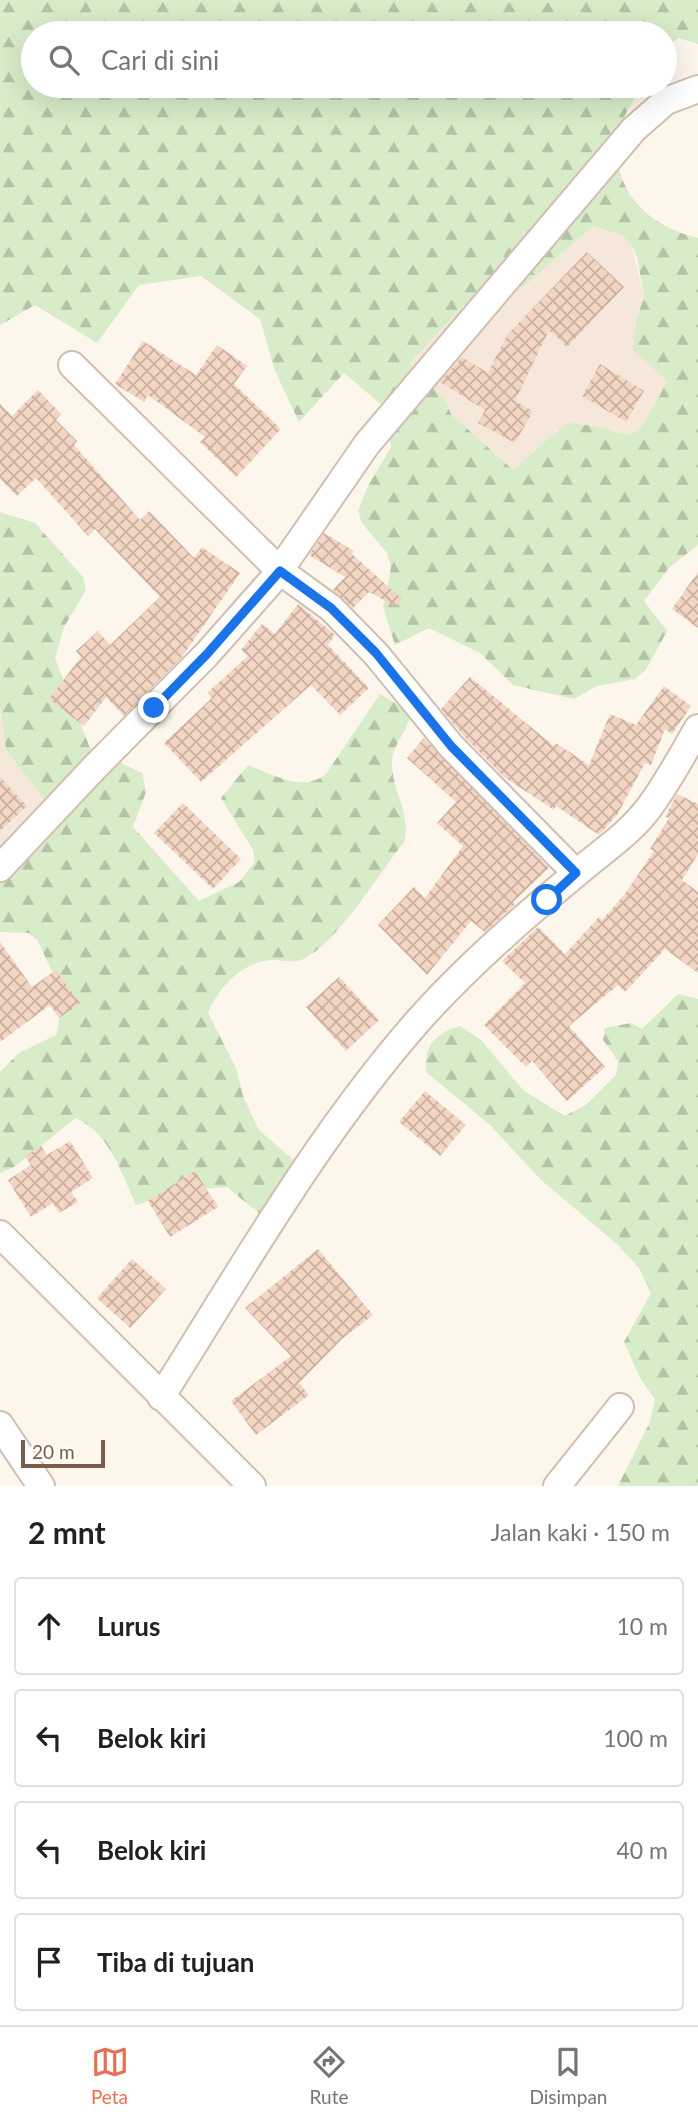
<!DOCTYPE html>
<html lang="id">
<meta charset="utf-8">
<style>
:root{--surface:#fff;--page:#f6f6f6;--text:#202124;--muted:#757577;--line:#e0e0e0;--accent:#e76f51}
body{margin:0;font-family:Lato,sans-serif;background:var(--page);color:var(--text)}
.scale{position:absolute;left:21px;bottom:18px;width:84px;box-sizing:border-box;padding-left:7px;border:4px solid #7a5c4d;border-top:0;font-size:19px;line-height:24px;white-space:nowrap;color:#7a5c4d;-webkit-text-stroke:5px #fffaf3;paint-order:stroke}
.stop{position:absolute;width:21px;height:21px;margin:-16px;border:5px solid #1a73e8;border-radius:50%;background:#fff}
.stop.end{background:#1a73e8;border-color:#fff;box-shadow:0 2px 7px #0008}
.list{margin:0;padding:0;list-style:none}
h2{display:flex;justify-content:space-between;align-items:center;height:91px;margin:0;padding:0 28px;font-size:30px}
h2 small{font-size:23px;font-weight:400;color:var(--muted)}
.list li{display:grid;grid-template-columns:46px 1fr auto;gap:21px;align-items:center;box-sizing:border-box;height:98px;margin:0 14px 14px;padding:0 14px;border:2px solid var(--line);border-radius:7px}
.list b{display:block;font-size:26px;white-space:nowrap}
.list em{font-size:23px;font-style:normal;color:var(--muted)}
.icon{flex:none;width:38px;height:38px;fill:none;stroke:currentColor;stroke-width:2;stroke-linecap:round;stroke-linejoin:round}
.map{position:relative;flex:none;width:698px;height:1486px;overflow:hidden}
.search{position:absolute;background:var(--surface);box-shadow:0 7px 28px #0002;left:21px;right:21px;top:21px;height:77px;display:flex;align-items:center;gap:18px;box-sizing:border-box;padding:0 24px;border-radius:38px;color:var(--muted);font-size:26px}
.sheet{height:539px;background:var(--surface)}
nav{display:flex;justify-content:space-around;align-items:center;box-sizing:border-box;height:98px;border-top:2px solid var(--line);background:var(--surface);font-size:19px;color:var(--muted)}
nav a{display:grid;justify-items:center;gap:4px}
nav .on{color:var(--accent)}
.map>svg:first-child{display:block}
.residential{fill:#f5e8da}
.forest{fill:url(#forest-firs);fill-rule:evenodd}
.building{fill:url(#building-cross-hatch)}
.lines{fill:none;stroke-linecap:round;stroke-linejoin:round}
.minor-casing{stroke:#d1beb0;stroke-width:30}
.minor{stroke:#fff;stroke-width:26}
.route{stroke:#1a73e8;stroke-width:9}
</style>
<div class="map">
<svg width="698" height="1486" viewBox="0 0 698 1486">
<defs>
<pattern id="forest-firs" width="22" height="20" patternUnits="userSpaceOnUse" patternTransform="scale(1.75)"><rect width="22" height="20" fill="#d8ecc9"/><path d="M5 1l3.5 6h-7zM16 11l3.5 6h-7z" fill="#b4c2a5"/></pattern>
<pattern id="building-cross-hatch" width="8" height="8" patternUnits="userSpaceOnUse" patternTransform="scale(1.75)"><rect width="8" height="8" fill="#f3d5c3"/><path d="M0 0l8 8M0 8l8-8" fill="none" stroke="#cab0a1"/></pattern>
</defs>
<rect width="100%" height="100%" fill="#fdf6ec"/>
<g class="residential">
<path d="M 593,226 L 622,235 L 631,244 L 644,296 L 636,322 L 667,381 L 644,427 L 634,435 L 621,436 L 583,424 L 557,430 L 537,452 L 513,470 L 451,414 L 445,400 L 410,363 L 469,300 L 524,286 Z"/>
<path d="M 0,705 L 6,750 L 56,815 L 46,840 L 6,877 L 0,877 Z"/>
</g>
<g class="forest">
<path d="M 0,0 L 698,0 L 698,44 L 679,38 L 665,47 L 665,33 L 33,33 L 33,86 L 641,86 C 635,99 623,115 620,129 C 607,187 645,225 698,238 L 698,545 L 669,568 L 644,601 L 667,631 L 646,670 L 635,679 L 597,686 L 574,699 L 513,685 L 480,653 L 429,628 L 395,645 L 383,607 L 391,568 L 387,553 L 362,523 L 358,511 L 368,486 L 391,447 L 384,407 L 344,373 L 299,422 L 275,371 L 260,319 L 201,276 L 139,285 L 97,343 L 35,305 L 0,325 ZM 593,226 L 622,235 L 631,244 L 637,257 L 644,296 L 636,322 L 633,350 L 667,381 C 626,462 641,428 569,423 C 548,435 533,455 513,470 L 451,414 L 445,400 L 410,363 L 469,300 L 524,286 Z"/>
<path d="M 0,512 L 35,523 L 83,577 L 86,590 L 64,627 L 55,658 L 90,748 L 142,773 L 146,792 L 133,827 L 199,901 L 239,882 L 255,862 L 253,850 L 221,798 L 248,765 C 275,775 302,793 326,774 L 380,694 L 404,708 L 410,718 C 406,731 393,747 392,759 C 390,789 412,812 404,842 C 380,872 339,940 307,957 C 295,964 288,961 276,960 C 245,959 219,986 208,1013 L 236,1068 L 243,1096 L 259,1130 L 296,1162 L 260,1214 L 227,1187 L 185,1190 L 136,1205 C 120,1171 111,1135 76,1118 L 14,1167 L 0,1173 L 0,1072 L 19,1053 L 56,1035 L 64,998 L 38,941 L 29,933 L 0,932 L 0,877 L 6,877 C 28,862 51,841 56,815 L 6,750 L 0,705 Z"/>
<path d="M 678,994 L 698,999 L 698,1486 L 618,1486 L 650,1422 L 655,1399 L 640,1378 L 624,1342 L 651,1293 L 639,1268 L 617,1244 L 541,1180 L 490,1125 L 427,1073 C 422,1047 436,1033 460,1026 L 481,1040 L 524,1091 L 565,1116 L 587,1104 L 616,1075 L 618,1061 L 603,1040 L 605,1028 L 631,1023 L 642,1029 Z"/>
</g>
<g class="building">
<path d="M 587,252 L 624,287 L 567,347 L 549,330 L 515,401 L 533,411 L 515,443 L 478,423 L 485,410 L 440,382 L 462,357 L 488,373 L 507,335 Z"/>
<path d="M 143,341 L 196,375 L 217,345 L 247,366 L 234,384 L 281,429 L 236,477 L 200,442 L 205,437 L 148,395 L 144,402 L 115,384 Z"/>
<path d="M 600,364 L 644,391 L 626,422 L 582,396 Z"/>
<path d="M 38,390 L 61,414 L 56,420 L 77,441 L 74,445 L 140,520 L 149,511 L 194,558 L 202,547 L 240,573 L 182,657 L 124,716 L 106,697 L 84,726 L 49,699 L 81,657 L 76,651 L 98,631 L 110,645 L 160,597 L 95,529 L 88,536 L 36,478 L 17,496 L 0,479 L 0,404 L 12,416 Z"/>
<path d="M 324,533 L 354,551 L 352,554 L 402,599 L 396,607 L 369,592 L 353,608 L 333,590 L 345,577 L 309,555 Z"/>
<path d="M 698,572 L 698,628 L 672,609 Z"/>
<path d="M 298,604 L 335,635 L 328,645 L 369,688 L 340,715 L 311,685 L 201,782 L 164,743 L 212,698 L 207,693 L 248,656 L 241,650 L 262,624 L 275,634 Z"/>
<path d="M 470,677 L 554,746 L 556,743 L 589,765 L 610,714 L 636,725 L 664,686 L 691,706 L 672,734 L 665,729 L 651,765 L 645,763 L 617,815 L 599,835 L 556,806 L 554,810 L 504,777 L 463,735 L 441,709 Z"/>
<path d="M 424,738 L 549,868 L 513,902 L 515,904 L 485,932 L 471,921 L 427,975 L 378,925 L 414,887 L 425,898 L 463,846 L 437,823 L 456,802 L 407,758 Z"/>
<path d="M 0,777 L 27,806 L 0,831 Z"/>
<path d="M 677,794 L 698,804 L 698,854 L 682,880 L 698,892 L 698,973 L 665,949 L 625,992 L 618,985 L 569,1026 L 605,1067 L 567,1101 L 532,1061 L 526,1067 L 484,1025 L 525,983 L 502,961 L 538,927 L 565,954 L 599,917 L 602,920 L 625,894 L 654,851 L 650,849 L 669,818 L 665,817 Z"/>
<path d="M 183,803 L 241,859 L 213,889 L 154,833 Z"/>
<path d="M 0,942 L 32,987 L 56,970 L 80,1003 L 59,1018 L 50,1005 L 0,1042 Z"/>
<path d="M 339,977 L 379,1020 L 346,1051 L 306,1007 Z"/>
<path d="M 425,1091 L 466,1125 L 440,1156 L 399,1122 Z"/>
<path d="M 70,1141 L 93,1178 L 71,1192 L 78,1202 L 59,1213 L 53,1203 L 31,1217 L 8,1180 L 31,1165 L 25,1156 L 41,1146 L 47,1155 Z"/>
<path d="M 195,1171 L 218,1207 L 170,1237 L 148,1201 Z"/>
<path d="M 318,1249 L 373,1315 L 342,1339 L 299,1383 L 309,1395 L 256,1435 L 231,1401 L 291,1356 L 245,1308 Z"/>
<path d="M 132,1259 L 166,1289 L 130,1328 L 97,1298 Z"/>
</g>
<g class="lines">
<g class="minor-casing">
<g id="minor">
<path d="M 72,365 L 280,571 L 331,608 L 376,654 L 451,746 L 576,873"/>
<path d="M 0,868 L 94,768 L 207,654 L 275,577 L 367,444 L 634,129 L 666,101 L 698,89"/>
<path d="M 0,1234 L 252,1486"/>
<path d="M 161,1397 C 242,1269 318,1135 418,1021 C 465,968 522,918 577,873 C 601,852 628,835 648,809 C 667,784 682,755 698,728"/>
<path d="M 0,1425 L 41,1486"/>
<path d="M 557,1486 L 620,1407"/>
</g>
</g>
<use href="#minor" class="minor"/>
</g>
<g class="lines">
<path class="route" d="M 154,708 L 207,654 L 280,571 L 331,608 L 376,653 L 451,746 L 576,873 L 547,900"/>
</g>
</svg>
<div class="scale">20 m</div>
<div class="stop" style="left:547px;top:900px"></div>
<div class="stop end" style="left:154px;top:708px"></div>
<div class="search"><svg class="icon" aria-label="search" viewBox="0 0 24 24"><circle cx="10" cy="10" r="6"/><path d="M15 15l6 6"/></svg>Cari di sini</div>
</div>
<section class="sheet">
<h2>2 mnt<small>Jalan kaki · 150 m</small></h2>
<ul class="list">
<li><svg class="icon" aria-label="ahead" viewBox="0 0 24 24"><path d="M12 20V5M6 11l6-6 6 6"/></svg><div><b>Lurus</b></div><em>10 m</em></li>
<li><svg class="icon" aria-label="left" viewBox="0 0 24 24"><path d="M17 20v-9H6M10 6l-5 5 5 5"/></svg><div><b>Belok kiri</b></div><em>100 m</em></li>
<li><svg class="icon" aria-label="left" viewBox="0 0 24 24"><path d="M17 20v-9H6M10 6l-5 5 5 5"/></svg><div><b>Belok kiri</b></div><em>40 m</em></li>
<li><svg class="icon" aria-label="arrive" viewBox="0 0 24 24"><path d="M6 21V4h12l-3 4 3 4H6"/></svg><div><b>Tiba di tujuan</b></div></li>
</ul>
</section>
<nav>
<a class="on"><svg class="icon" aria-label="map" viewBox="0 0 24 24"><path d="M3 6l6-2 6 2 6-2v14l-6 2-6-2-6 2zM9 4v14M15 6v14"/></svg>Peta</a>
<a><svg class="icon" aria-label="directions" viewBox="0 0 24 24"><path d="M12 3l9 9-9 9-9-9zM9 14v-3h6M13 9l2 2-2 2"/></svg>Rute</a>
<a><svg class="icon" aria-label="saved" viewBox="0 0 24 24"><path d="M7 4h10v16l-5-4-5 4z"/></svg>Disimpan</a>
</nav>
